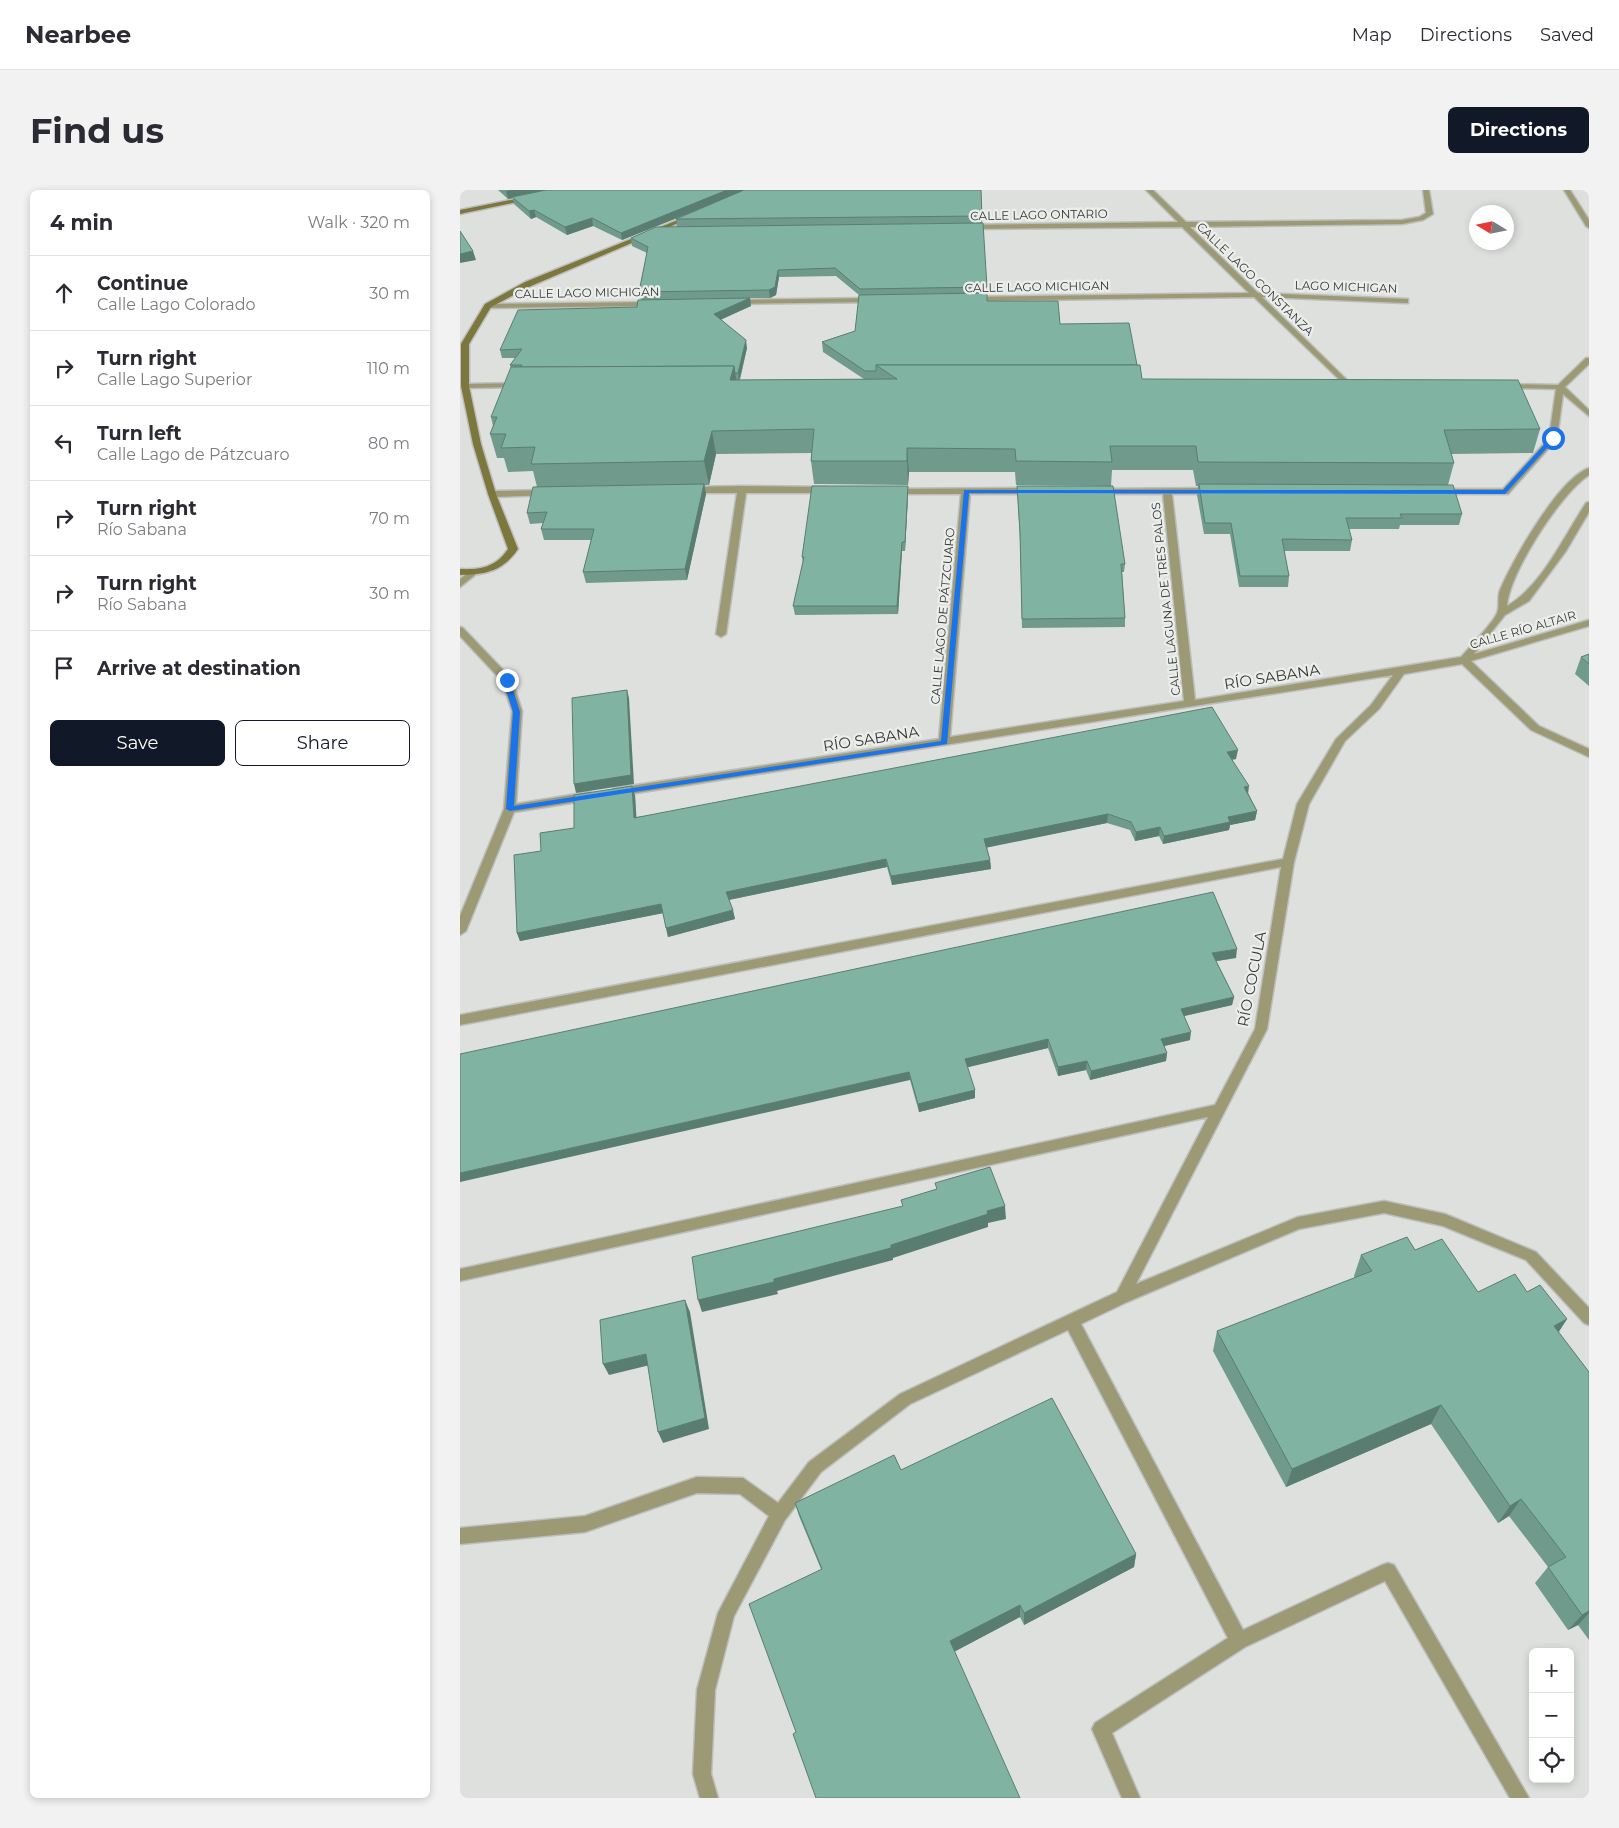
<!DOCTYPE html>
<meta charset="utf-8">
<style>
:root{--surface:#fff;--page:#f2f2f3;--text:#2b2b33;--muted:#7c7c81;--line:#e1e1e2;--accent:#111827}
body{margin:0;font-family:Montserrat,sans-serif;background:var(--page);color:var(--text)}
.controls{position:absolute;right:15px;bottom:15px;display:grid;overflow:hidden;border-radius:8px;box-shadow:0 2px 8px #0003}
.controls button{width:45px;height:45px;display:grid;place-items:center;padding:0;border:0;border-bottom:1px solid var(--line);background:var(--surface);color:var(--text);font:25px sans-serif}
.compass{position:absolute;left:1009px;top:15px;width:45px;height:45px;border-radius:50%;background:var(--surface);box-shadow:0 2px 8px #0003;rotate:280deg}
.stop{position:absolute;width:15px;height:15px;margin:-11px;border:4px solid #1a73e8;border-radius:50%;background:#fff}
.stop.end{background:#1a73e8;border-color:#fff;box-shadow:0 1px 5px #0008}
.list{margin:0;padding:0;list-style:none}
h2{display:flex;justify-content:space-between;align-items:center;height:65px;margin:0;padding:0 20px;font-size:21px}
h2 small{font-size:16px;font-weight:400;color:var(--muted)}
.list li{display:grid;grid-template-columns:32px 1fr auto;gap:15px;align-items:center;box-sizing:border-box;height:75px;padding:0 20px;border-top:1px solid var(--line)}
.list b{display:block;font-size:19px;white-space:nowrap}
.list p{margin:0;font-size:16px;white-space:nowrap;color:var(--muted)}
.list em{font-size:16px;font-style:normal;color:var(--muted)}
.actions{display:flex;gap:10px;padding:15px 20px}
.actions a{flex:1;padding:11px 0;border:1px solid var(--accent);border-radius:8px;text-align:center;font-size:18px;color:var(--accent)}
.actions .main{background:var(--accent);color:#fff}
.icon{flex:none;width:28px;height:28px;fill:none;stroke:currentColor;stroke-width:2;stroke-linecap:round;stroke-linejoin:round}
.map{position:relative;flex:none;width:1129px;height:1608px;overflow:hidden;border-radius:8px}
header{display:flex;align-items:center;gap:30px;box-sizing:border-box;height:70px;padding:0 25px;background:var(--surface);border-bottom:1px solid var(--line)}
header strong{font-size:24px}
nav{display:flex;gap:28px;margin-inline-start:auto;font-size:18px}
.intro{display:flex;align-items:center;justify-content:space-between;box-sizing:border-box;height:120px;padding:0 30px}
h1{margin:0;font-size:35px}
.button{padding:12px 22px;border-radius:8px;background:var(--accent);color:#fff;font-size:18px;font-weight:700}
main{display:flex;gap:30px;padding:0 30px}
aside{flex:1;background:var(--surface);border-radius:8px;box-shadow:0 2px 8px #0003}
.map>svg:first-child{display:block}
.lines{fill:none;stroke-linecap:round;stroke-linejoin:round}
.street-casing{stroke:#bdbebd;stroke-width:3}
.secondary-casing{stroke:#bdbebd;stroke-width:3}
.street{fill:#9c9a74;fill-rule:evenodd}
.secondary{fill:#7c773c;fill-rule:evenodd}
.wall{fill:#6f9a8c;fill-rule:evenodd}
.shaded-wall{fill:#5a7d72}
.building{fill:#81b3a3;stroke:#5a7d72}
.route{fill:#1a73e8}
.labels{text-anchor:middle;stroke-width:4.5;stroke-linejoin:round;paint-order:stroke}
.far-street-label{font-size:12px;fill:#373837;stroke:#ebeeeb}
.street-label{font-size:15px;fill:#373837;stroke:#ebeeeb}
</style>
<header>
<strong>Nearbee</strong>
<nav><a>Map</a><a>Directions</a><a>Saved</a></nav>
</header>
<div class="intro"><h1>Find us</h1><a class="button">Directions</a></div>
<main>
<aside>
<h2>4 min<small>Walk · 320 m</small></h2>
<ul class="list">
<li><svg class="icon" aria-label="ahead" viewBox="0 0 24 24"><path d="M12 20V5M6 11l6-6 6 6"/></svg><div><b>Continue</b><p>Calle Lago Colorado</p></div><em>30 m</em></li>
<li><svg class="icon" aria-label="right" viewBox="0 0 24 24"><path d="M7 20v-9h11M14 6l5 5-5 5"/></svg><div><b>Turn right</b><p>Calle Lago Superior</p></div><em>110 m</em></li>
<li><svg class="icon" aria-label="left" viewBox="0 0 24 24"><path d="M17 20v-9H6M10 6l-5 5 5 5"/></svg><div><b>Turn left</b><p>Calle Lago de Pátzcuaro</p></div><em>80 m</em></li>
<li><svg class="icon" aria-label="right" viewBox="0 0 24 24"><path d="M7 20v-9h11M14 6l5 5-5 5"/></svg><div><b>Turn right</b><p>Río Sabana</p></div><em>70 m</em></li>
<li><svg class="icon" aria-label="right" viewBox="0 0 24 24"><path d="M7 20v-9h11M14 6l5 5-5 5"/></svg><div><b>Turn right</b><p>Río Sabana</p></div><em>30 m</em></li>
<li><svg class="icon" aria-label="arrive" viewBox="0 0 24 24"><path d="M6 21V4h12l-3 4 3 4H6"/></svg><div><b>Arrive at destination</b></div></li>
</ul>
<div class="actions"><a class="main">Save</a><a>Share</a></div>
</aside>
<div class="map">
<svg width="1129" height="1608" viewBox="0 0 1129 1608">
<rect width="100%" height="100%" fill="#dee0de"/>
<g class="lines">
<g class="street-casing">
<g id="street">
<path d="M 686,0 L 693,0 L 726,32 L 942,30 L 959,27 L 966,23 L 963,0 L 969,0 L 973,24 L 963,30 L 942,34 L 730,37 L 798,103 L 948,109 L 948,113 L 945,113 L 802,107 L 888,191 L 888,195 L 885,195 L 794,107 L 510,111 L 506,109 L 510,107 L 789,103 L 722,37 L 506,39 L 503,37 L 506,35 L 718,32 Z"/>
<path d="M 1104,0 L 1110,0 L 1129,30 L 1129,38 L 1126,36 Z"/>
<path d="M 415,108 L 418,108 L 418,112 L 275,114 L 271,112 L 275,110 Z"/>
<path d="M 196,112 L 197,114 L 193,116 L 28,118 L 24,116 L 28,114 Z"/>
<path d="M 1126,168 L 1129,168 L 1129,174 L 1105,197 L 1129,220 L 1129,226 L 1103,204 L 1097,249 L 1048,304 L 975,304 L 974,302 L 978,299 L 1043,299 L 1089,248 L 1096,199 L 1045,198 L 1041,196 L 1045,194 L 1098,195 Z"/>
<path d="M 63,193 L 63,197 L 60,197 L 5,198 L 1,196 L 5,194 Z"/>
<path d="M 1129,278 L 1129,285 C 1101,303 1049,383 1047,416 C 1082,396 1104,346 1126,313 L 1129,312 L 1129,322 L 1106,361 L 1069,411 L 1045,425 L 1014,464 L 1129,430 L 1129,436 L 1011,471 L 1079,536 L 1129,559 L 1129,567 L 1071,540 L 1002,474 L 944,484 L 919,519 L 885,551 L 849,614 L 834,672 L 807,839 L 676,1094 L 838,1027 L 924,1011 L 985,1024 L 1076,1062 L 1129,1118 L 1129,1135 L 1124,1133 L 1066,1070 L 983,1036 L 924,1023 L 839,1039 L 667,1112 L 621,1134 L 783,1440 L 922,1375 L 928,1373 L 934,1375 L 1069,1608 L 1050,1608 L 925,1391 L 785,1457 L 652,1543 L 680,1608 L 662,1608 L 632,1539 L 635,1533 L 768,1448 L 608,1140 L 450,1214 L 361,1282 L 325,1330 L 274,1426 L 255,1500 L 251,1584 L 258,1608 L 240,1608 L 233,1584 L 237,1500 L 258,1423 L 309,1326 L 280,1304 L 237,1303 L 125,1342 L 0,1354 L 0,1338 L 125,1326 L 237,1287 L 283,1288 L 318,1313 L 349,1272 L 440,1204 L 657,1102 L 748,927 L 0,1091 L 0,1079 L 755,915 L 795,839 L 821,677 L 0,835 L 0,825 L 823,669 L 837,614 L 876,549 L 911,515 L 933,485 L 157,606 L 153,605 L 151,602 L 153,599 L 157,598 L 479,549 L 501,304 L 431,304 L 427,301 L 428,299 L 573,298 L 577,301 L 573,304 L 510,304 L 490,547 L 724,511 L 703,304 L 638,304 L 634,301 L 635,299 L 753,298 L 757,301 L 753,304 L 712,304 L 735,510 L 1001,467 C 1009,458 1033,433 1037,423 C 1040,416 1037,407 1040,400 C 1052,371 1099,288 1129,278 Z"/>
<path d="M 282,296 L 368,297 L 372,300 L 368,303 L 286,303 L 266,444 L 261,447 L 256,444 L 277,303 L 228,303 L 224,300 L 228,297 Z"/>
<path d="M 88,300 L 92,303 L 91,305 L 32,307 L 28,304 L 32,301 Z"/>
<path d="M 12,380 L 15,381 L 15,385 L 0,397 L 0,389 Z"/>
<path d="M 0,437 L 3,438 L 51,488 L 62,521 L 56,614 L 130,602 L 136,606 L 130,610 L 54,622 L 6,741 L 0,745 L 0,726 L 44,619 L 52,521 L 42,491 L 0,446 Z"/>
</g>
</g>
<g class="secondary-casing">
<g id="secondary">
<path d="M 70,6 L 73,8 L 72,9 L 0,24 L 0,20 Z"/>
<path d="M 230,25 L 235,26 L 71,96 L 31,117 L 9,154 L 9,196 L 21,254 L 36,304 L 58,359 C 43,381 26,385 0,385 L 0,379 C 21,380 36,377 48,359 L 28,304 L 13,254 L 1,196 L 1,154 L 25,114 L 65,92 Z"/>
</g>
</g>
<use href="#street" class="street"/>
<use href="#secondary" class="secondary"/>
</g>
<g class="wall">
<path d="M 38,0 L 521,0 L 522,33 L 217,37 L 216,29 L 240,19 L 162,50 L 133,36 L 107,45 L 76,27 L 71,29 L 54,14 L 53,8 L 48,9 Z"/>
<path d="M 523,33 L 527,111 L 600,134 L 677,175 L 682,189 L 1080,239 L 1073,263 L 991,264 L 994,273 L 988,295 L 1002,324 L 999,335 L 940,335 L 939,339 L 889,339 L 892,350 L 890,361 L 824,361 L 829,386 L 828,397 L 779,397 L 770,344 L 744,344 L 737,305 L 738,296 L 736,296 L 733,280 L 652,280 L 651,296 L 556,295 L 555,282 L 449,282 L 448,295 L 354,294 L 351,271 L 352,263 L 256,264 L 249,295 L 245,295 L 246,304 L 227,390 L 126,393 L 123,382 L 131,350 L 84,350 L 81,339 L 83,333 L 70,334 L 67,323 L 77,297 L 73,281 L 48,282 L 44,268 L 37,268 L 30,244 L 33,236 L 31,227 L 51,179 L 50,175 L 56,168 L 42,168 L 40,160 L 177,117 L 181,110 L 179,102 L 187,63 L 172,56 L 171,48 ZM 376,86 L 399,105 L 395,141 L 362,152 L 363,162 L 404,189 L 280,190 L 287,158 L 261,129 L 291,116 L 290,108 L 310,108 L 316,105 L 319,87 Z"/>
<path d="M 448,296 L 448,305 L 445,361 L 442,361 L 438,424 L 335,425 L 333,416 L 343,373 L 342,367 Z"/>
<path d="M 557,296 L 665,374 L 664,382 L 662,382 L 665,428 L 665,437 L 562,438 L 560,351 Z"/>
<path d="M 1129,464 L 1129,496 L 1115,484 L 1121,467 Z"/>
<path d="M 776,569 L 772,570 L 797,621 L 795,630 L 770,635 L 769,640 L 703,654 L 699,646 L 675,651 L 670,640 L 647,633 L 527,657 L 530,670 L 531,679 L 432,695 L 427,677 L 269,710 L 275,729 L 208,747 L 203,723 L 60,751 L 57,743 L 81,661 L 114,638 L 175,605 L 176,627 Z"/>
<path d="M 776,768 L 756,771 L 774,807 L 772,815 L 724,826 L 730,850 L 704,856 L 707,863 L 706,871 L 630,890 L 626,880 L 598,886 L 588,858 L 507,877 L 515,908 L 459,922 L 450,890 L 0,864 Z"/>
<path d="M 955,1060 L 1018,1102 L 1067,1102 L 1107,1129 L 1098,1142 L 1129,1182 L 1129,1450 L 1118,1435 L 1108,1440 L 1075,1393 L 1088,1377 L 1049,1326 L 1038,1333 L 971,1234 L 826,1297 L 753,1161 L 757,1141 L 895,1088 L 894,1086 L 901,1065 Z"/>
<path d="M 441,1280 L 676,1364 L 674,1377 L 564,1435 L 560,1427 L 495,1461 L 336,1542 L 361,1379 L 339,1326 L 335,1313 Z"/>
</g>
<g class="shaded-wall">
<path d="M 51,0 L 91,0 L 48,9 L 46,1 Z"/>
<path d="M 267,0 L 286,0 L 162,50 L 161,43 Z"/>
<path d="M 74,20 L 76,27 L 71,29 L 69,21 Z"/>
<path d="M 132,28 L 133,36 L 107,45 L 105,37 Z"/>
<path d="M 13,61 L 16,70 L 0,73 L 0,64 Z"/>
<path d="M 318,80 L 319,87 L 316,105 L 310,108 L 309,100 Z"/>
<path d="M 290,108 L 291,116 L 256,132 L 254,124 Z"/>
<path d="M 286,150 L 287,158 L 279,191 L 278,183 Z"/>
<path d="M 274,176 L 278,199 L 270,190 Z"/>
<path d="M 252,241 L 256,264 L 249,295 L 244,271 Z"/>
<path d="M 447,258 L 449,282 L 448,295 L 447,271 Z"/>
<path d="M 244,294 L 246,304 L 227,390 L 225,379 Z"/>
<path d="M 448,296 L 448,305 L 445,361 L 445,352 Z"/>
<path d="M 442,352 L 442,361 L 438,424 L 437,416 Z"/>
<path d="M 167,500 L 169,508 L 174,594 L 116,603 L 114,594 Z"/>
<path d="M 778,560 L 776,569 L 765,571 L 767,562 Z"/>
<path d="M 172,596 L 175,605 L 177,636 L 174,628 Z"/>
<path d="M 789,596 L 788,604 L 784,597 Z"/>
<path d="M 797,621 L 795,630 L 770,635 L 769,640 L 703,654 L 704,646 L 768,627 Z"/>
<path d="M 648,624 L 647,633 L 525,658 L 524,649 Z"/>
<path d="M 700,637 L 699,646 L 675,651 L 676,642 Z"/>
<path d="M 426,669 L 427,677 L 268,710 L 266,702 Z"/>
<path d="M 530,670 L 531,679 L 432,695 L 431,686 Z"/>
<path d="M 201,714 L 204,723 L 60,751 L 57,743 Z"/>
<path d="M 273,720 L 275,729 L 208,747 L 206,738 Z"/>
<path d="M 777,759 L 776,768 L 751,772 L 752,763 Z"/>
<path d="M 774,807 L 772,815 L 720,827 L 721,819 Z"/>
<path d="M 731,842 L 730,850 L 700,857 L 701,849 Z"/>
<path d="M 588,849 L 588,858 L 505,878 L 505,869 Z"/>
<path d="M 707,863 L 706,871 L 630,890 L 631,881 Z"/>
<path d="M 627,871 L 626,880 L 598,886 L 598,877 Z"/>
<path d="M 449,882 L 450,890 L 0,992 L 0,983 Z"/>
<path d="M 515,900 L 515,908 L 459,922 L 458,914 Z"/>
<path d="M 545,1016 L 546,1029 L 528,1033 L 528,1037 L 433,1068 L 433,1070 L 317,1101 L 318,1104 L 242,1122 L 238,1110 L 431,1055 L 527,1021 Z"/>
<path d="M 225,1110 L 230,1122 L 249,1239 L 203,1253 L 198,1242 Z"/>
<path d="M 1107,1129 L 1095,1148 L 1094,1136 Z"/>
<path d="M 186,1164 L 190,1175 L 149,1185 L 143,1174 Z"/>
<path d="M 981,1215 L 971,1234 L 826,1297 L 832,1279 Z"/>
<path d="M 1061,1309 L 1049,1326 L 1038,1333 L 1050,1316 Z"/>
<path d="M 676,1364 L 674,1377 L 564,1435 L 564,1423 Z"/>
<path d="M 560,1415 L 560,1427 L 492,1463 L 490,1451 Z"/>
<path d="M 1129,1421 L 1129,1423 L 1118,1435 L 1108,1440 L 1122,1425 Z"/>
</g>
<g class="building">
<path d="M 86,0 L 267,0 L 161,43 L 132,28 L 105,37 L 74,20 L 69,21 L 52,7 Z"/>
<path d="M 284,0 L 521,0 L 522,26 L 216,29 Z"/>
<path d="M 523,33 L 527,97 L 400,99 L 375,78 L 318,80 L 315,97 L 309,100 L 179,102 L 188,57 L 171,48 L 196,37 Z"/>
<path d="M 0,41 L 13,61 L 0,64 Z"/>
<path d="M 527,103 L 527,111 L 598,111 L 600,134 L 669,133 L 677,175 L 416,175 L 416,181 L 405,181 L 362,152 L 395,141 L 399,105 Z"/>
<path d="M 290,108 L 254,124 L 286,150 L 278,183 L 275,183 L 274,176 L 61,177 L 62,175 L 50,175 L 62,159 L 40,160 L 58,120 L 177,117 L 178,110 Z"/>
<path d="M 416,175 L 680,175 L 682,189 L 1058,190 L 1080,239 L 984,240 L 994,273 L 738,272 L 736,256 L 650,256 L 652,272 L 556,271 L 555,259 L 447,258 L 447,271 L 351,271 L 354,239 L 252,241 L 244,271 L 71,274 L 75,257 L 41,258 L 46,244 L 30,244 L 37,227 L 31,227 L 51,177 L 274,176 L 270,190 L 437,189 Z"/>
<path d="M 244,294 L 225,379 L 123,382 L 134,339 L 81,339 L 87,322 L 67,323 L 73,297 Z"/>
<path d="M 739,294 L 993,295 L 1002,324 L 940,324 L 942,328 L 886,328 L 892,350 L 822,349 L 829,386 L 780,386 L 771,333 L 745,333 Z"/>
<path d="M 352,296 L 448,296 L 445,352 L 442,352 L 437,416 L 333,416 L 344,367 L 342,367 Z"/>
<path d="M 557,296 L 653,296 L 665,374 L 661,374 L 665,428 L 562,429 L 560,342 Z"/>
<path d="M 1129,464 L 1129,474 L 1121,467 Z"/>
<path d="M 167,500 L 171,585 L 114,594 L 112,508 Z"/>
<path d="M 752,517 L 778,560 L 767,562 L 789,596 L 784,597 L 797,621 L 768,627 L 770,632 L 704,646 L 700,637 L 676,642 L 671,632 L 648,624 L 524,649 L 530,670 L 431,686 L 426,669 L 266,702 L 273,720 L 206,738 L 201,714 L 57,743 L 54,665 L 81,661 L 80,643 L 114,638 L 114,605 L 172,596 L 174,628 Z"/>
<path d="M 753,702 L 777,759 L 752,763 L 774,807 L 721,819 L 731,842 L 701,849 L 707,863 L 631,881 L 627,871 L 598,877 L 588,849 L 505,869 L 515,900 L 458,914 L 449,882 L 0,983 L 0,864 Z"/>
<path d="M 530,977 L 545,1016 L 527,1021 L 528,1024 L 431,1055 L 431,1058 L 314,1089 L 314,1092 L 238,1110 L 232,1067 L 443,1016 L 441,1010 L 477,999 L 475,993 Z"/>
<path d="M 947,1047 L 955,1060 L 982,1049 L 1018,1102 L 1055,1084 L 1067,1102 L 1080,1095 L 1107,1129 L 1094,1136 L 1129,1182 L 1129,1421 L 1122,1425 L 1088,1377 L 1106,1367 L 1061,1309 L 1050,1316 L 981,1215 L 832,1279 L 757,1141 L 912,1081 L 901,1065 Z"/>
<path d="M 225,1110 L 245,1228 L 198,1242 L 186,1164 L 143,1174 L 140,1130 Z"/>
<path d="M 592,1208 L 676,1364 L 564,1423 L 560,1415 L 490,1451 L 560,1608 L 356,1608 L 333,1544 L 336,1542 L 289,1414 L 362,1379 L 335,1313 L 434,1265 L 441,1280 Z"/>
</g>
<path class="route" d="M 1091,247 L 1096,248 L 1045,304 L 509,303 L 487,554 L 50,621 L 46,619 L 53,522 L 43,490 L 47,487 L 50,490 L 60,522 L 54,616 L 481,551 L 504,300 L 1043,300 Z"/>
<g class="labels">
<g class="far-street-label">
<text transform="translate(579 25) rotate(-1)" y="4">CALLE LAGO ONTARIO</text>
<text transform="translate(795 89) rotate(44)" y="4">CALLE LAGO CONSTANZA</text>
<text transform="translate(577 97) rotate(-1)" y="4">CALLE LAGO MICHIGAN</text>
<text transform="translate(886 97) rotate(2)" y="4">LAGO MICHIGAN</text>
<text transform="translate(127 103) rotate(-1)" y="4">CALLE LAGO MICHIGAN</text>
<text transform="translate(706 409) rotate(-96)" y="4">CALLE LAGUNA DE TRES PALOS</text>
<text transform="translate(483 426) rotate(-85)" y="4">CALLE LAGO DE PÁTZCUARO</text>
<text transform="translate(1063 440) rotate(-16)" y="4">CALLE RÍO ALTAIR</text>
</g>
<g class="street-label">
<text transform="translate(812 487) rotate(-9)" y="5">RÍO SABANA</text>
<text transform="translate(411 549) rotate(-9)" y="5">RÍO SABANA</text>
<text transform="translate(792 789) rotate(-79)" y="5">RÍO COCULA</text>
</g>
</g>
</svg>
<div class="controls">
<button>+</button>
<button>−</button>
<button><svg class="icon" aria-label="locate" viewBox="0 0 24 24"><circle cx="12" cy="12" r="6"/><path d="M12 2v4M12 18v4M2 12h4M18 12h4"/></svg></button>
</div>
<svg class="compass" viewBox="-18 -18 36 36"><path d="M0-13l5 13h-10z" fill="#e53935"/><path d="M0 13l5-13h-10z" fill="#7c7c81"/></svg>
<div class="stop" style="left:1093px;top:248px"></div>
<div class="stop end" style="left:47px;top:490px"></div>
</div>
</main>
